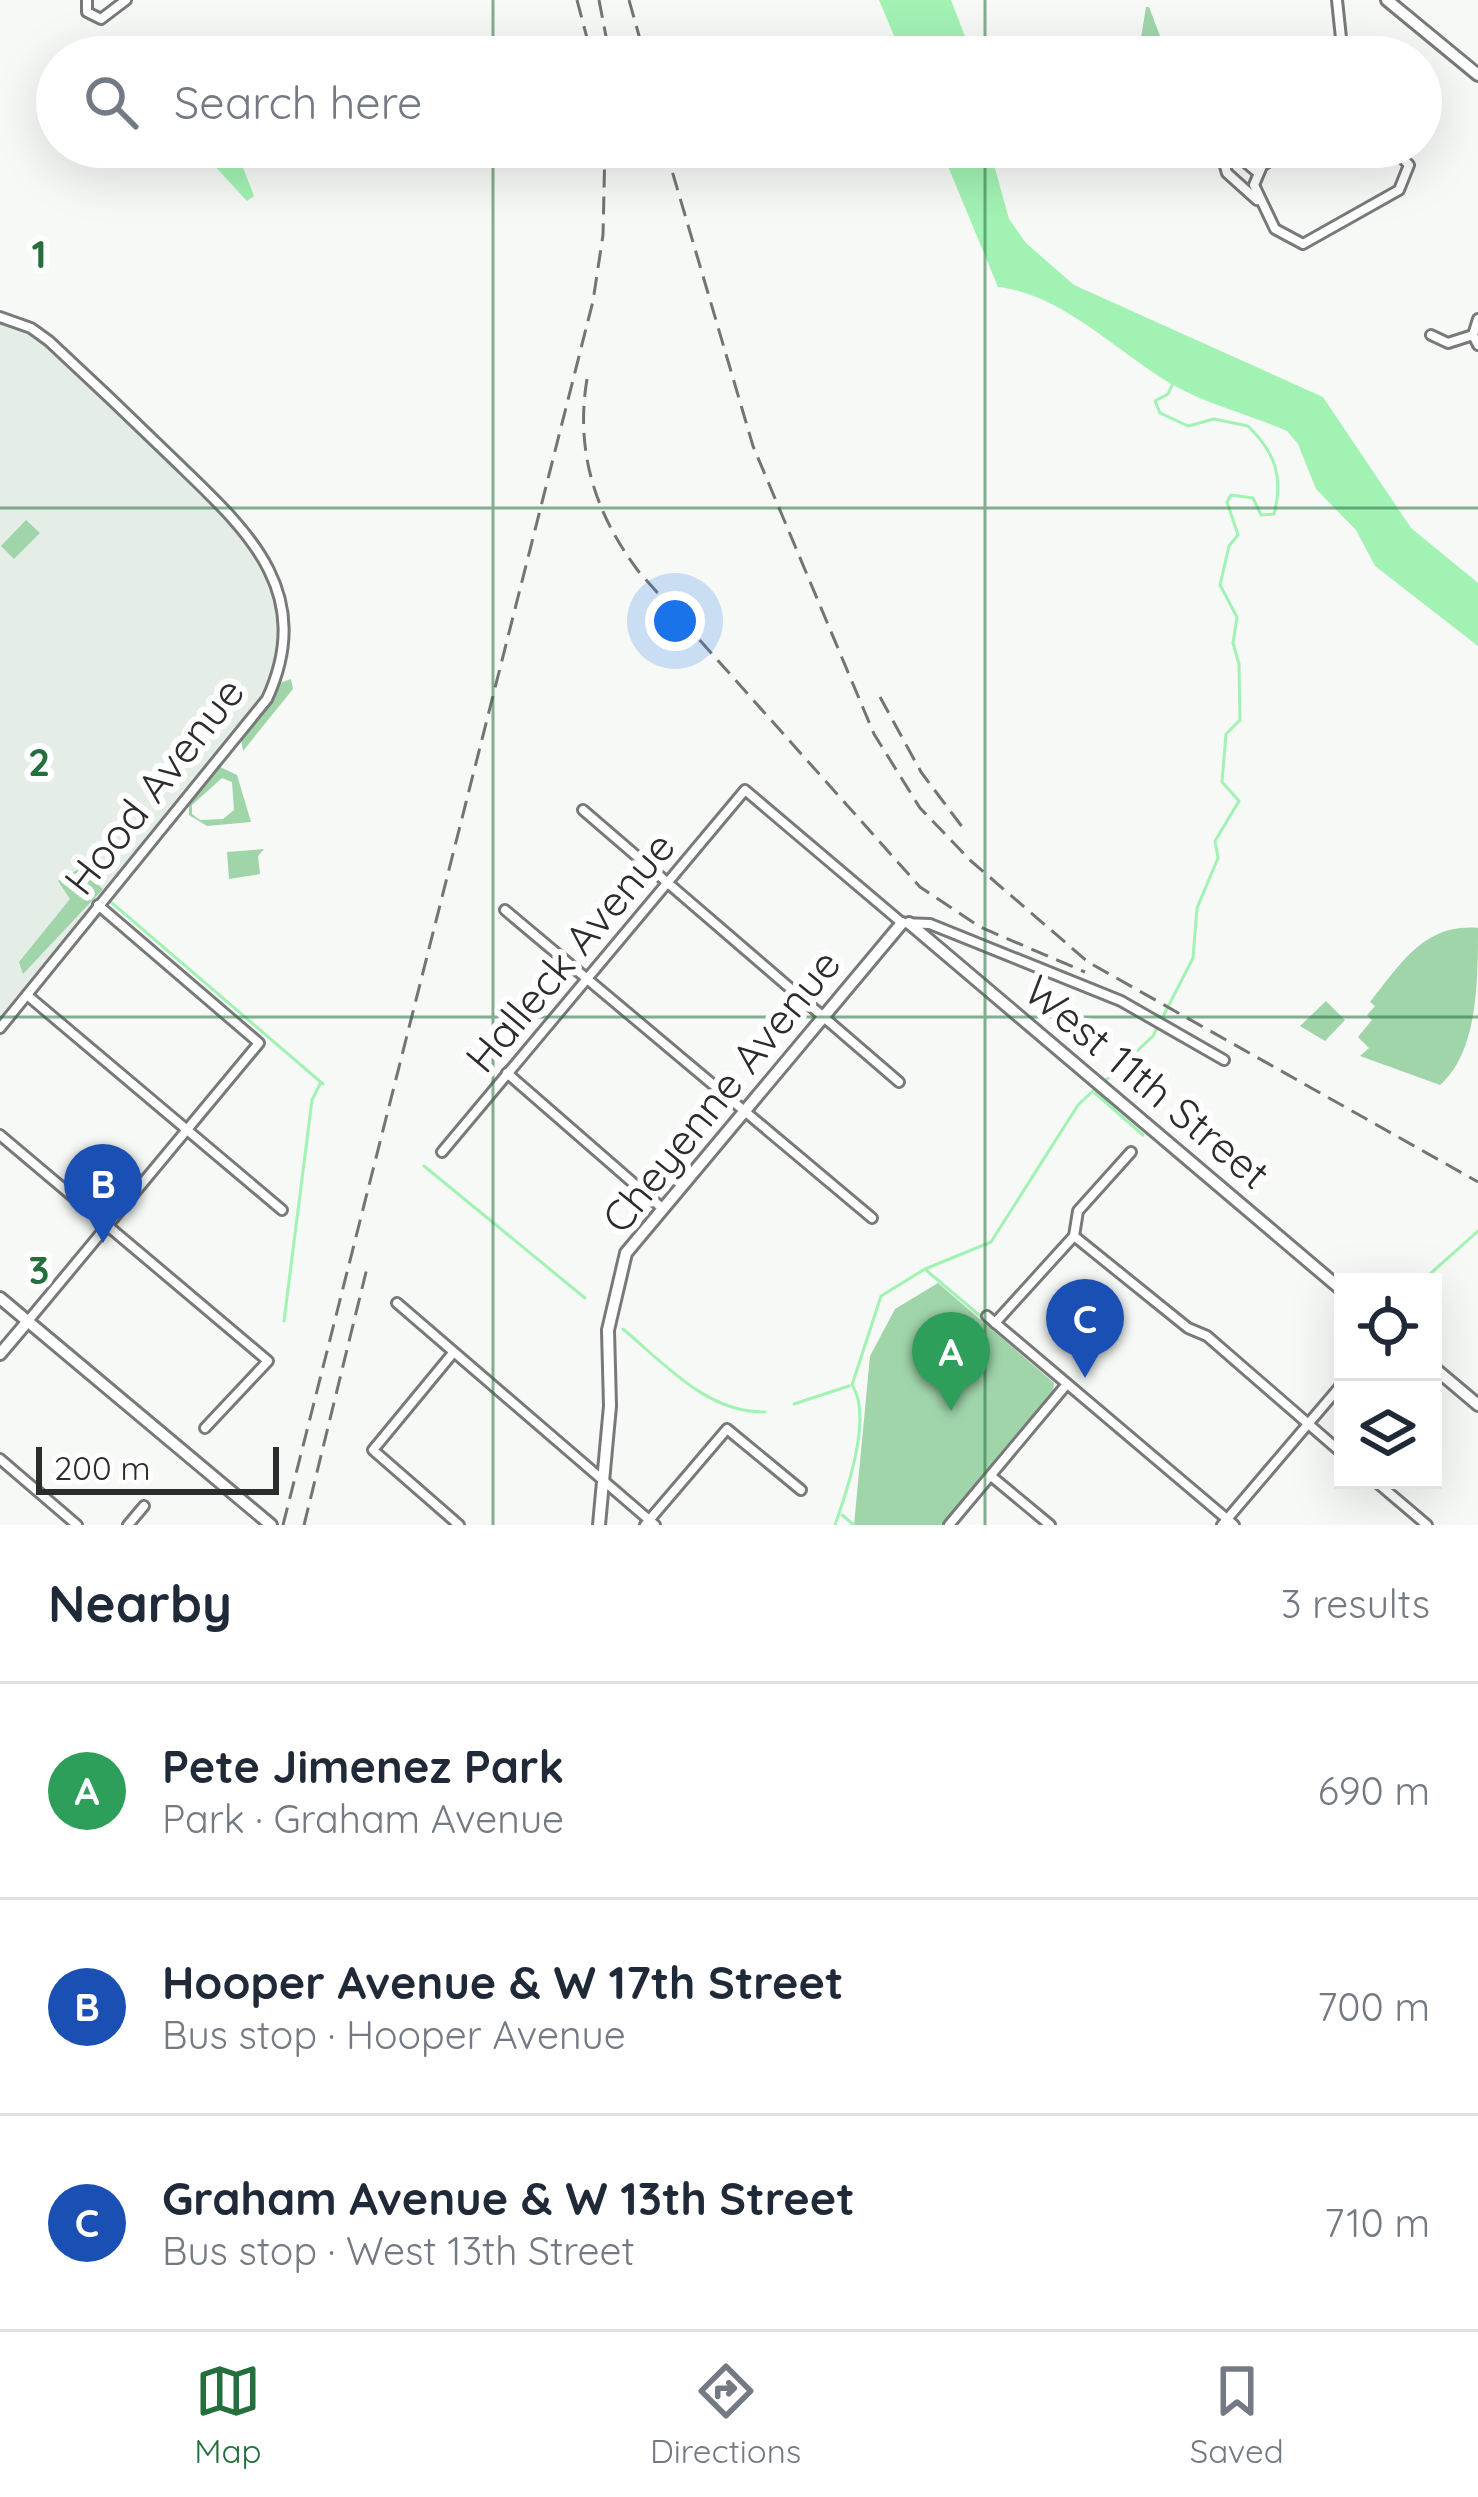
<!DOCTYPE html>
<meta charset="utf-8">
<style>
:root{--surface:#fff;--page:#f6f6f7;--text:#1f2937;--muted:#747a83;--line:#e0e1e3;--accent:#256f3c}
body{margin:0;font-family:Quicksand,sans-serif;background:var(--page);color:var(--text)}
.controls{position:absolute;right:36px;bottom:36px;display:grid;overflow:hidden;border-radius:0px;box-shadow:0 12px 48px #0002}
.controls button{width:108px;height:108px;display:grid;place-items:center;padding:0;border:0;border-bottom:3px solid var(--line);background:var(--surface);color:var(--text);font:60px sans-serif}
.scale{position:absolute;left:36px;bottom:30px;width:243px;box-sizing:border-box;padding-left:12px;border:6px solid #2b2d2c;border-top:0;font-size:33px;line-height:42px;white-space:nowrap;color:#2b2d2c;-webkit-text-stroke:9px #fff;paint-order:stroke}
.you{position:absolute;left:675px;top:621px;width:42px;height:42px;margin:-30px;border:9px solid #fff;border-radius:50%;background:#1a73e8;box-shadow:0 0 0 18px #1a73e833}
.badge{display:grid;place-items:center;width:78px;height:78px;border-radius:50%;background:var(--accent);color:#fff;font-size:39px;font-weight:700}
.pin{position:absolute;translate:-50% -99px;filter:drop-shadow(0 3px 6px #0008)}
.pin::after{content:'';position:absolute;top:63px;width:42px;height:36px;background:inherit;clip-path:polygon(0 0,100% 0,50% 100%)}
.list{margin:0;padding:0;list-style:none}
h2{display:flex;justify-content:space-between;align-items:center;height:156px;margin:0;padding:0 48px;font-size:51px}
h2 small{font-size:39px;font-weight:400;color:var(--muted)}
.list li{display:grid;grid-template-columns:78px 1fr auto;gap:36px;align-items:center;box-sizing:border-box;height:216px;padding:0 48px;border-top:3px solid var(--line)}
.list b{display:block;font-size:45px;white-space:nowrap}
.list p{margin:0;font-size:39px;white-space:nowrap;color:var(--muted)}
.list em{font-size:39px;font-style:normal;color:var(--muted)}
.icon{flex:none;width:66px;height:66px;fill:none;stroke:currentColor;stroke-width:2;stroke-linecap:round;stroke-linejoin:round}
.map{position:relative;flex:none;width:1478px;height:1525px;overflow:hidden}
.search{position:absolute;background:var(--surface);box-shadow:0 12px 48px #0002;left:36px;right:36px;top:36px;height:132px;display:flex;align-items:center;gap:30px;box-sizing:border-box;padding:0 42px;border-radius:66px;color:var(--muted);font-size:45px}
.sheet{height:804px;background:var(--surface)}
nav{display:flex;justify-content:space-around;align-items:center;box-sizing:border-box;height:168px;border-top:3px solid var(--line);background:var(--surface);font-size:33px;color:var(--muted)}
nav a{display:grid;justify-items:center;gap:6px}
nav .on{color:var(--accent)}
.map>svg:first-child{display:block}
.built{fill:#e4eee6}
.green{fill:#a0d5aa;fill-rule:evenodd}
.water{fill:#a2f2b4}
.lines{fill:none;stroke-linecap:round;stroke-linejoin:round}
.stream{stroke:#a2f2b4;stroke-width:3}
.street-casing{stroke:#777a78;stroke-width:14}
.secondary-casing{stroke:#777a78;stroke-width:16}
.street{stroke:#fff;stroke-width:8}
.secondary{stroke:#fff;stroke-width:10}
.rail{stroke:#737574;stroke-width:3;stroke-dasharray:18 9;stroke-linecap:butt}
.grid{fill:none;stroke:#256f3c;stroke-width:3;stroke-opacity:0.55}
.labels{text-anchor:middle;stroke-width:12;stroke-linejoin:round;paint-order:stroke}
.street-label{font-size:42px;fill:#2b2d2c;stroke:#fff}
.grid-label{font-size:39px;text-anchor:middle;font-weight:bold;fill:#256f3c;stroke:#fff;stroke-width:12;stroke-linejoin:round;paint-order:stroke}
</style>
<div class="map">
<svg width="1478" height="1525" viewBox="0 0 1478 1525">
<rect width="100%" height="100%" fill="#f6f9f6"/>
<path class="built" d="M 0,317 L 31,328 L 242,528 L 272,573 L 283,624 L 281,656 L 266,699 L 0,1019 Z"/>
<g class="green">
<path d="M 1146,7 L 1149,7 L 1168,57 L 1138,57 Z"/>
<path d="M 26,520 L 40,533 L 14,559 L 1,546 Z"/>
<path d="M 291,679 L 293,689 L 243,751 L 241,739 L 280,683 Z"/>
<path d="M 218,766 L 237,775 L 251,822 L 207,826 L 189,815 L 189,803 ZM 222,778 L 232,782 L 234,810 L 223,819 L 200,820 L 192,814 L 192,805 Z"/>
<path d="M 264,849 L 258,856 L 260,874 L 229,879 L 227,852 Z"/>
<path d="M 79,869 L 103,889 L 23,974 L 19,962 L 70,899 L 58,881 Z"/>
<path d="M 1478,928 C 1478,980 1478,1052 1440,1085 L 1360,1056 L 1369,1048 L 1358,1037 L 1372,1020 L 1367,1015 L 1375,1006 L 1370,1002 C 1400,965 1424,923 1478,928 Z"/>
<path d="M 1326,1001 L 1345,1020 L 1325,1041 L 1300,1026 Z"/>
<path d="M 938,1283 L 1054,1383 L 1053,1390 L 941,1525 L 854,1525 L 870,1356 L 895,1309 Z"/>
</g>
<g class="water">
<path d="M 879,0 L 951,0 L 973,57 L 903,57 Z"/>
<path d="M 197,147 L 235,147 L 254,196 L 247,201 Z"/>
<path d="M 940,147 L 989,147 L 1009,219 L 1026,243 L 1074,285 L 1323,397 L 1411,528 L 1478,583 L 1478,646 L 1375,566 L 1356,530 L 1316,489 L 1298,444 L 1287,431 C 1251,415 1209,405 1175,386 C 1120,355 1062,293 998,287 Z"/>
</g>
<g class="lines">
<g class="stream">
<path d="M 112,903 L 323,1084"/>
<path d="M 1103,1083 L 1153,1036 L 1193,958 L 1197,908 L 1218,858 L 1215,841 L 1239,801 L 1222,782 L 1226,734 L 1240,720 L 1239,664 L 1233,643 L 1237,617 L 1220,585 L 1229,546 L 1238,535 L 1227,502 L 1231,495 L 1253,498 L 1261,515 L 1274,514 C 1284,478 1275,452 1248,426 L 1214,419 L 1188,426 L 1160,413 L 1155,401 L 1168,394 L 1173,383"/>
<path d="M 1095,1093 L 1143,1135"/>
<path d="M 424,1166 L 585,1298"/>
<path d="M 926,1270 L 985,1320"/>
<path d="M 1421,1282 L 1478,1231"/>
<path d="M 284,1321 L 312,1100 L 321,1082"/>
<path d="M 623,1329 C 665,1364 707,1413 765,1412"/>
<path d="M 794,1404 L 849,1386"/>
<path d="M 842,1515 L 854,1525"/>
<path d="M 835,1525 C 847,1491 873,1416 852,1385 L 881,1296 L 925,1269 L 991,1242 L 1078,1105 L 1095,1089"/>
</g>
<g class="street-casing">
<g id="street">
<path d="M 87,0 L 87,12 L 101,19 L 126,0"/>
<path d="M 1337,0 L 1343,57"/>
<path d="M 1290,147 L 1262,166 L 1254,185 L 1275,229 L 1303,244 L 1399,190 L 1409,165 L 1392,147"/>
<path d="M 1257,200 L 1227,173 L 1224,163 L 1237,155 L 1257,172"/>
<path d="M 0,317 L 31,328 L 49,341 C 90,379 130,417 170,456 C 242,526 318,588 267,699 L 0,1028"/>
<path d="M 1478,319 L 1473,335 L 1478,345"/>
<path d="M 1431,335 L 1448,343 L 1473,335"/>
<path d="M 583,810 L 899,1082"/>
<path d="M 505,910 L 872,1218"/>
<path d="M 27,995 L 282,1210"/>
<path d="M 507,1073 L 662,1208"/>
<path d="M 0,1135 L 268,1361 L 205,1428"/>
<path d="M 442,1152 L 745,790 L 902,923 L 930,924 L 1121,1001 L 1224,1060"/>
<path d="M 1074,1236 L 1188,1328 L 1207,1336 L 1343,1454"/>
<path d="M 397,1303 L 655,1525"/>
<path d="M 987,1316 L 1234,1525"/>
<path d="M 28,1321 L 259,1043 L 98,905"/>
<path d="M 995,1323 L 1074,1236 L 1078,1211 L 1131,1152"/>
<path d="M 453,1353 L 373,1450 L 459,1525"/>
<path d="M 0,1459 L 77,1525"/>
<path d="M 991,1476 L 1050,1525"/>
<path d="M 1374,1480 L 1427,1525"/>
<path d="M 128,1525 L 144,1506"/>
<path d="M 645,1525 L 727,1429 L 801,1490"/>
<path d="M 949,1525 L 1067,1384"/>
<path d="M 1222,1525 L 1343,1383"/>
</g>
</g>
<g class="secondary-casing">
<g id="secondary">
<path d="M 1387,0 L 1478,75"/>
<path d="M 909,923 L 1343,1291"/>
<path d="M 0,1298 L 271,1525"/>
<path d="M 0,1354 L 28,1321"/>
<path d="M 1433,1367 L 1478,1405"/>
<path d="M 599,1525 L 610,1406 L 608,1330 L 626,1253 L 902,923"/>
</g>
</g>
<use href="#street" class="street"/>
<use href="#secondary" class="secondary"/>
<g class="rail">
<path d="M 577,0 L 592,57"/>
<path d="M 599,0 L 610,57"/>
<path d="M 629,0 L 645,57"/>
<path d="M 665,147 L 753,446 L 874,734 L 920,808 L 971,861 L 1088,962 L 1478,1182"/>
<path d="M 587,379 C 575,451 595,514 639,572 L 920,887 L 980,927 L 1085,972"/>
<path d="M 880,697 L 921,772 L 966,832"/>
<path d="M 283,1525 L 593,301 L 603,235 L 605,147"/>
<path d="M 304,1525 L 368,1264"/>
</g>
</g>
<path class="grid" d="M 493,0 L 493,57M 985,0 L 985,57M 493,147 L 493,1525M 985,147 L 985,1525M 0,508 L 1478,508M 0,1017 L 1478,1017"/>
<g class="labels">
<g class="street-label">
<text transform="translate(154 786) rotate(-52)" y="15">Hood Avenue</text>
<text transform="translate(570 952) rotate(-50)" y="15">Halleck Avenue</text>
<text transform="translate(1147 1082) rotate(40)" y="15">West 11th Street</text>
<text transform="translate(721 1091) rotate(-51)" y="15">Cheyenne Avenue</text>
</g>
</g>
<g class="grid-label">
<text x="39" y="268">1</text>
<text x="39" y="776">2</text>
<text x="39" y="1284">3</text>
</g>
</svg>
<div class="controls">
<button><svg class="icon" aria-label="locate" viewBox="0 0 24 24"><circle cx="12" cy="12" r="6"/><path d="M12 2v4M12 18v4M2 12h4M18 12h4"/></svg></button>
<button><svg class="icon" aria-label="layers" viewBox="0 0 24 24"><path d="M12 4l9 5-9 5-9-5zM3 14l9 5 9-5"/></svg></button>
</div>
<div class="scale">200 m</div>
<div class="you"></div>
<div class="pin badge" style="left:951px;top:1411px;background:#2e9e5b">A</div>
<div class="pin badge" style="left:103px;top:1243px;background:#1a4fb4">B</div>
<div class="pin badge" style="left:1085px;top:1378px;background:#1a4fb4">C</div>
<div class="search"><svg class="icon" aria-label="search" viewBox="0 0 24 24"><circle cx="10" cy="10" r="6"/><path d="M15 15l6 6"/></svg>Search here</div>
</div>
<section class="sheet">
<h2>Nearby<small>3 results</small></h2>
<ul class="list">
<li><span class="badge" style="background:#2e9e5b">A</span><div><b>Pete Jimenez Park</b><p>Park · Graham Avenue</p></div><em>690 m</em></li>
<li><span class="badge" style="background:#1a4fb4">B</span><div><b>Hooper Avenue &amp; W 17th Street</b><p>Bus stop · Hooper Avenue</p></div><em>700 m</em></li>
<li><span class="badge" style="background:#1a4fb4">C</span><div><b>Graham Avenue &amp; W 13th Street</b><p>Bus stop · West 13th Street</p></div><em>710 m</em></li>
</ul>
</section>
<nav>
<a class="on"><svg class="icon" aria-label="map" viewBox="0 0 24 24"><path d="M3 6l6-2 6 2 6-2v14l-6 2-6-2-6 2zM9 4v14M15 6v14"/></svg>Map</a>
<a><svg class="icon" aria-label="directions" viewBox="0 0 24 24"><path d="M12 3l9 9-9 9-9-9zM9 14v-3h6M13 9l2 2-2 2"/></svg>Directions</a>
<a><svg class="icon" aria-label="saved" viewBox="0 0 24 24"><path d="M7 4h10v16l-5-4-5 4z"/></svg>Saved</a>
</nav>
